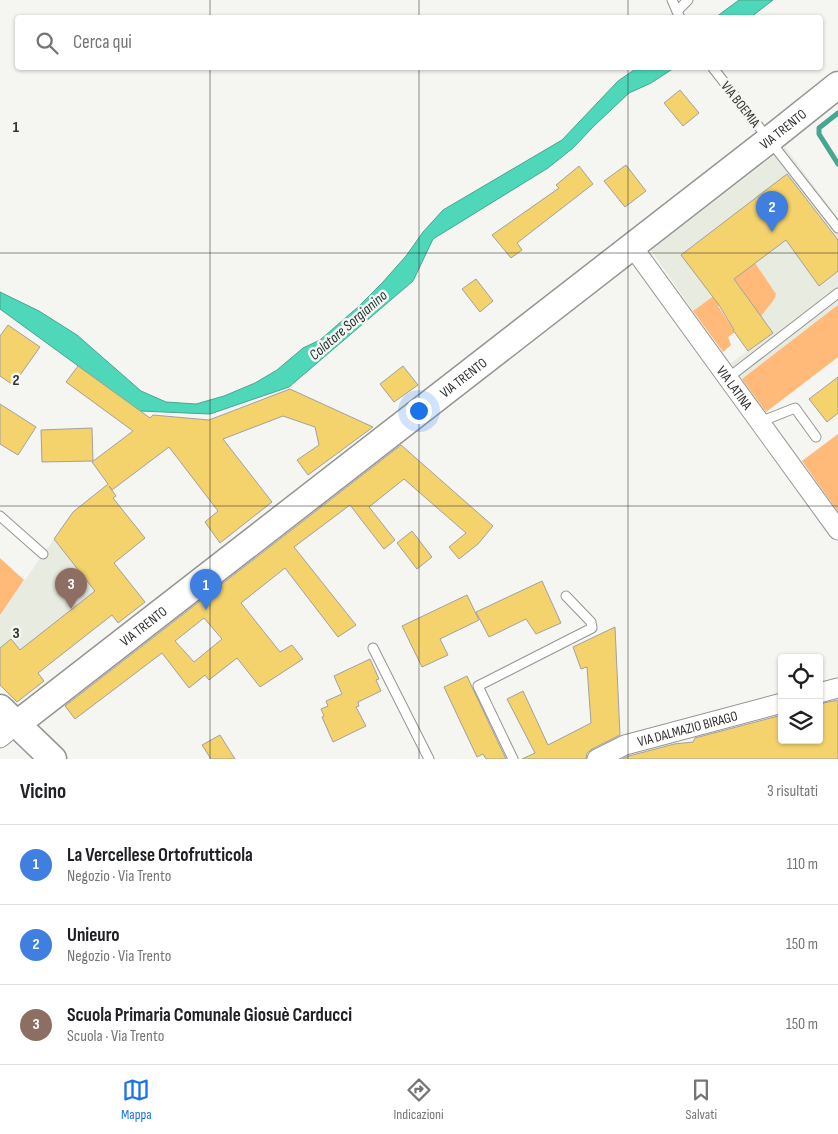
<!DOCTYPE html>
<html lang="it">
<meta charset="utf-8">
<style>
:root{--surface:#fff;--page:#f2f2f2;--text:#202124;--muted:#757577;--line:#e0e0e0;--accent:#1a73e8}
body{margin:0;font-family:"Sofia Sans Condensed",sans-serif;background:var(--page);color:var(--text)}
.controls{position:absolute;right:15px;bottom:15px;display:grid;overflow:hidden;border-radius:5px;box-shadow:0 1px 4px #0004}
.controls button{width:45px;height:45px;display:grid;place-items:center;padding:0;border:0;border-bottom:1px solid var(--line);background:var(--surface);color:var(--text);font:25px sans-serif}
.you{position:absolute;left:418px;top:410px;width:18px;height:18px;margin:-12px;border:4px solid #fff;border-radius:50%;background:#1a73e8;box-shadow:0 0 0 8px #1a73e833}
.badge{display:grid;place-items:center;width:32px;height:32px;border-radius:50%;background:var(--accent);color:#fff;font-size:16px;font-weight:700}
.pin{position:absolute;translate:-50% -41px;filter:drop-shadow(0 1px 2px #0008)}
.pin::after{content:'';position:absolute;top:26px;width:18px;height:15px;background:inherit;clip-path:polygon(0 0,100% 0,50% 100%)}
.list{margin:0;padding:0;list-style:none}
h2{display:flex;justify-content:space-between;align-items:center;height:65px;margin:0;padding:0 20px;font-size:21px}
h2 small{font-size:16px;font-weight:400;color:var(--muted)}
.list li{display:grid;grid-template-columns:32px 1fr auto;gap:15px;align-items:center;box-sizing:border-box;height:80px;padding:0 20px;border-top:1px solid var(--line)}
.list b{display:block;font-size:19px;white-space:nowrap}
.list p{margin:0;font-size:16px;white-space:nowrap;color:var(--muted)}
.list em{font-size:16px;font-style:normal;color:var(--muted)}
.icon{flex:none;width:28px;height:28px;fill:none;stroke:currentColor;stroke-width:2;stroke-linecap:round;stroke-linejoin:round}
.map{position:relative;flex:none;width:838px;height:759px;overflow:hidden}
.search{position:absolute;background:var(--surface);box-shadow:0 1px 4px #0004;left:15px;right:15px;top:15px;height:55px;display:flex;align-items:center;gap:12px;box-sizing:border-box;padding:0 18px;border-radius:5px;color:var(--muted);font-size:19px}
.sheet{height:305px;background:var(--surface)}
nav{display:flex;justify-content:space-around;align-items:center;box-sizing:border-box;height:70px;border-top:1px solid var(--line);background:var(--surface);font-size:14px;color:var(--muted)}
nav a{display:grid;justify-items:center;gap:2px}
nav .on{color:var(--accent)}
.map>svg:first-child{display:block}
.built{fill:#e8ebe0}
.green{fill:#ffba7a}
.water{fill:#4ed8b9;stroke:#46a690}
.lines{fill:none;stroke-linecap:round;stroke-linejoin:round}
.stream{stroke:#46a690;stroke-width:5}
.building{fill:#f4d26c;stroke:#a2a19e;fill-rule:evenodd}
.lane-casing{stroke:#959693;stroke-width:11}
.street-casing{stroke:#959693;stroke-width:21}
.secondary-casing{stroke:#959693;stroke-width:29}
.lane{stroke:#fff;stroke-width:9}
.street{stroke:#fff;stroke-width:19}
.secondary{stroke:#fff;stroke-width:26}
.grid{fill:none;stroke:#323231;stroke-width:1;stroke-opacity:0.55}
.labels{text-anchor:middle;stroke-width:5;stroke-linejoin:round;paint-order:stroke}
.street-label{font-size:14px;fill:#323231;stroke:#f5f5f2}
.water-label{font-size:15px;font-style:italic;fill:#19302a;stroke:#f5f5f2}
.grid-label{font-size:16px;text-anchor:middle;font-weight:bold;fill:#323231;stroke:#f5f5f2;stroke-width:5;stroke-linejoin:round;paint-order:stroke}
</style>
<div class="map">
<svg width="838" height="759" viewBox="0 0 838 759">
<rect width="100%" height="100%" fill="#f5f5f2"/>
<g class="built">
<path d="M 785,147 L 838,218 L 838,357 L 766,412 L 731,363 L 773,333 L 735,280 L 693,311 L 651,250 Z"/>
<path d="M 74,511 L 145,602 L 118,623 L 112,615 L 38,673 L 44,681 L 17,702 L 0,685 L 0,615 Z"/>
</g>
<g class="green">
<path d="M 755,263 L 776,294 C 774,303 765,309 761,317 L 734,279 Z"/>
<path d="M 719,292 L 725,301 L 718,306 L 735,332 L 728,337 L 731,345 L 723,352 L 693,311 Z"/>
<path d="M 838,305 L 838,357 L 766,412 L 742,379 Z"/>
<path d="M 838,434 L 838,512 L 802,461 Z"/>
<path d="M 0,558 L 24,580 L 0,615 Z"/>
</g>
<g class="water">
<path d="M 739,0 L 773,0 L 751,17 L 716,17 Z"/>
<path d="M 637,68 L 674,68 L 651,83 L 629,93 L 594,126 L 573,148 L 548,168 L 433,239 L 413,281 L 289,387 L 210,414 L 140,411 L 0,309 L 0,292 L 39,311 L 77,335 L 141,391 L 166,402 L 196,404 L 224,396 L 255,383 L 277,370 L 303,348 L 320,340 L 358,307 L 382,283 L 406,256 L 423,232 L 443,210 L 562,140 L 618,81 Z"/>
</g>
<g class="lines">
<path class="stream" d="M 838,113 L 819,128 L 819,134 L 838,164"/>
</g>
<g class="building">
<path d="M 680,90 L 699,113 L 683,126 L 664,103 Z"/>
<path d="M 626,165 L 646,191 L 625,207 L 604,181 Z"/>
<path d="M 579,166 L 593,184 L 517,243 L 522,250 L 511,258 L 492,235 L 559,188 L 556,185 Z"/>
<path d="M 787,174 L 838,240 L 838,271 L 819,286 L 786,240 L 734,279 L 773,333 L 748,351 L 733,330 L 734,330 L 719,305 L 681,255 Z"/>
<path d="M 476,279 L 493,301 L 480,312 L 462,289 Z"/>
<path d="M 8,325 L 40,347 L 13,385 L 0,376 L 0,336 Z"/>
<path d="M 78,366 L 150,418 L 153,415 L 209,420 L 290,389 L 373,427 L 308,475 L 297,460 L 319,445 L 315,427 L 283,416 L 223,439 L 272,502 L 220,543 L 205,522 L 218,511 L 169,447 L 112,490 L 109,486 L 116,496 L 113,498 L 145,538 L 114,563 L 145,602 L 118,623 L 112,615 L 38,673 L 44,681 L 17,702 L 0,685 L 0,648 L 11,639 L 20,650 L 95,591 L 54,539 L 73,512 L 108,484 L 92,462 L 133,431 L 66,382 Z"/>
<path d="M 403,366 L 418,385 L 394,402 L 380,384 Z"/>
<path d="M 838,377 L 838,413 L 827,422 L 809,399 Z"/>
<path d="M 0,404 L 36,427 L 18,455 L 0,444 Z"/>
<path d="M 92,428 L 93,461 L 42,462 L 41,430 Z"/>
<path d="M 401,445 L 493,526 L 478,544 L 459,559 L 449,547 L 466,533 L 404,479 L 369,507 L 395,540 L 384,549 L 350,505 L 294,547 L 356,625 L 338,637 L 285,568 L 241,603 L 280,652 L 292,645 L 303,659 L 260,687 L 237,658 L 209,680 L 205,675 L 189,688 L 162,653 L 75,719 L 65,706 ZM 204,618 L 222,639 L 194,662 L 175,641 Z"/>
<path d="M 412,531 L 432,557 L 417,569 L 397,543 Z"/>
<path d="M 542,581 L 561,623 L 536,634 L 526,619 L 489,637 L 476,612 Z"/>
<path d="M 467,595 L 479,620 L 440,639 L 448,655 L 422,667 L 402,626 Z"/>
<path d="M 615,627 L 620,735 L 592,749 L 587,753 L 586,759 L 522,759 L 535,753 L 507,699 L 523,691 L 548,745 L 591,723 L 587,667 L 581,669 L 573,647 Z"/>
<path d="M 370,659 L 379,679 L 376,680 L 381,691 L 358,702 L 359,706 L 356,707 L 366,726 L 333,742 L 322,717 L 324,716 L 321,709 L 328,706 L 326,701 L 342,694 L 334,676 Z"/>
<path d="M 467,676 L 472,687 L 506,759 L 486,759 L 483,754 L 477,757 L 444,687 Z"/>
<path d="M 838,700 L 838,759 L 622,759 L 629,756 L 674,744 L 693,742 L 695,738 L 782,715 L 782,740 L 819,740 L 819,704 Z"/>
<path d="M 220,735 L 235,759 L 211,759 L 202,745 Z"/>
</g>
<g class="lines">
<g class="lane-casing">
<g id="lane">
<path d="M 672,0 L 680,18"/>
<path d="M 677,11 L 688,0"/>
<path d="M 713,68 L 838,228"/>
<path d="M 728,378 L 838,293"/>
<path d="M 760,422 L 795,408 L 816,437"/>
<path d="M 0,516 L 43,554"/>
<path d="M 373,648 L 429,759"/>
<path d="M 513,759 L 478,686 L 592,628 L 591,622 L 566,596"/>
</g>
</g>
<g class="street-casing">
<g id="street">
<path id="s1" d="M 632,246 L 838,530"/>
<path d="M 819,693 L 838,688"/>
<path d="M 0,738 L 17,724"/>
<path id="s2" d="M 597,759 L 625,745 L 782,703"/>
</g>
</g>
<g class="secondary-casing">
<g id="secondary">
<path d="M 0,708 L 53,759"/>
<path id="s3" d="M 17,724 L 769,140 L 838,85"/>
</g>
</g>
<use href="#lane" class="lane"/>
<use href="#street" class="street"/>
<use href="#secondary" class="secondary"/>
</g>
<path class="grid" d="M 210,0 L 210,18M 419,0 L 419,18M 628,0 L 628,18M 210,68 L 210,759M 419,68 L 419,759M 628,68 L 628,759M 0,253 L 838,253M 0,506 L 838,506"/>
<g class="labels">
<g class="street-label">
<text transform="translate(741 104) rotate(52)" y="5">VIA BOEMIA</text>
<text dy="5" stroke="none"><textPath href="#s3" startOffset="970">VIA TRENTO</textPath></text>
<text dy="5" stroke="none"><textPath href="#s3" startOffset="565">VIA TRENTO</textPath></text>
<text dy="5" stroke="none"><textPath href="#s1" startOffset="175">VIA LATINA</textPath></text>
<text dy="5" stroke="none"><textPath href="#s3" startOffset="160">VIA TRENTO</textPath></text>
<text dy="5" stroke="none"><textPath href="#s2" startOffset="96">VIA DALMAZIO BIRAGO</textPath></text>
</g>
<g class="water-label">
<text transform="translate(348 325) rotate(-41)" y="5">Colatore Sorgianino</text>
</g>
</g>
<g class="grid-label">
<text x="16" y="132">1</text>
<text x="16" y="385">2</text>
<text x="16" y="638">3</text>
</g>
</svg>
<div class="controls">
<button><svg class="icon" aria-label="locate" viewBox="0 0 24 24"><circle cx="12" cy="12" r="6"/><path d="M12 2v4M12 18v4M2 12h4M18 12h4"/></svg></button>
<button><svg class="icon" aria-label="layers" viewBox="0 0 24 24"><path d="M12 4l9 5-9 5-9-5zM3 14l9 5 9-5"/></svg></button>
</div>
<div class="you"></div>
<div class="pin badge" style="left:206px;top:610px;background:#3f7fe0">1</div>
<div class="pin badge" style="left:772px;top:232px;background:#3f7fe0">2</div>
<div class="pin badge" style="left:71px;top:609px;background:#8d6e63">3</div>
<div class="search"><svg class="icon" aria-label="search" viewBox="0 0 24 24"><circle cx="10" cy="10" r="6"/><path d="M15 15l6 6"/></svg>Cerca qui</div>
</div>
<section class="sheet">
<h2>Vicino<small>3 risultati</small></h2>
<ul class="list">
<li><span class="badge" style="background:#3f7fe0">1</span><div><b>La Vercellese Ortofrutticola</b><p>Negozio · Via Trento</p></div><em>110 m</em></li>
<li><span class="badge" style="background:#3f7fe0">2</span><div><b>Unieuro</b><p>Negozio · Via Trento</p></div><em>150 m</em></li>
<li><span class="badge" style="background:#8d6e63">3</span><div><b>Scuola Primaria Comunale Giosuè Carducci</b><p>Scuola · Via Trento</p></div><em>150 m</em></li>
</ul>
</section>
<nav>
<a class="on"><svg class="icon" aria-label="map" viewBox="0 0 24 24"><path d="M3 6l6-2 6 2 6-2v14l-6 2-6-2-6 2zM9 4v14M15 6v14"/></svg>Mappa</a>
<a><svg class="icon" aria-label="directions" viewBox="0 0 24 24"><path d="M12 3l9 9-9 9-9-9zM9 14v-3h6M13 9l2 2-2 2"/></svg>Indicazioni</a>
<a><svg class="icon" aria-label="saved" viewBox="0 0 24 24"><path d="M7 4h10v16l-5-4-5 4z"/></svg>Salvati</a>
</nav>
